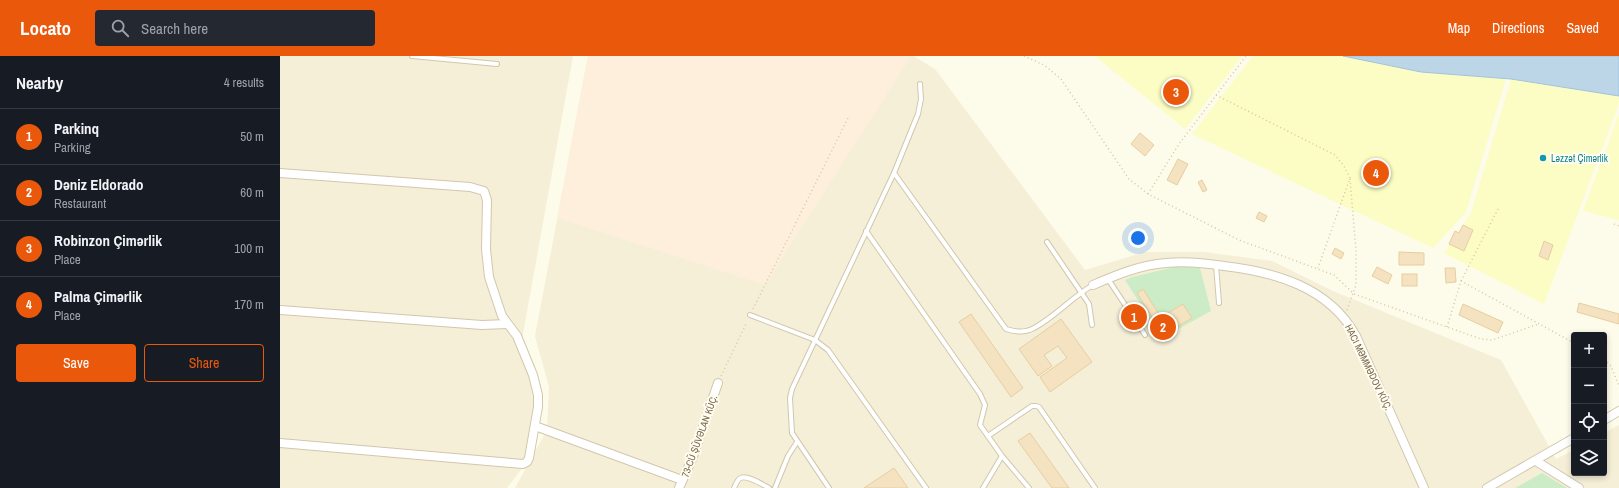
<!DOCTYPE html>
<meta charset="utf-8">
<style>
:root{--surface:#171b24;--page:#242831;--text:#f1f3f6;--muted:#9ea1a6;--line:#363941;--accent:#ea580c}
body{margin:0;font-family:"Archivo Narrow",sans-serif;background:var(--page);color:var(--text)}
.controls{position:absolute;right:12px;bottom:12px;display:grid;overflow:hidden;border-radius:4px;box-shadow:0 2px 6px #0003}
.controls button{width:36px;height:36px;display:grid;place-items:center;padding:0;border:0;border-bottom:1px solid var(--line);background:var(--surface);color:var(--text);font:20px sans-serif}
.you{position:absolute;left:858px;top:182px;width:14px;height:14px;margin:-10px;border:3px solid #fff;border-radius:50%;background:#1a73e8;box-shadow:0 0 0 6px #1a73e833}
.badge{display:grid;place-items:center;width:26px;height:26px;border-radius:50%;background:var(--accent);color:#fff;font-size:13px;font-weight:700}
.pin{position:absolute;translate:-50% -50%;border:2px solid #fff;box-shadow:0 1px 4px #0006}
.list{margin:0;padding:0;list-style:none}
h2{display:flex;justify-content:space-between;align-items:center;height:52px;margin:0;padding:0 16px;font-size:17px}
h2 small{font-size:13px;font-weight:400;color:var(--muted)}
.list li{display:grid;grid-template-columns:26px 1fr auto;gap:12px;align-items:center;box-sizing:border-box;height:56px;padding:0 16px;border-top:1px solid var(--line)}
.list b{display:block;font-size:15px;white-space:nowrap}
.list p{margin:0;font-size:13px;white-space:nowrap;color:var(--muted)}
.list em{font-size:13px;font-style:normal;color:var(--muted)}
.actions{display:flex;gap:8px;padding:12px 16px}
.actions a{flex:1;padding:9px 0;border:1px solid var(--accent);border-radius:4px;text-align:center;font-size:14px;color:var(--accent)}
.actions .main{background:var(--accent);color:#fff}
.icon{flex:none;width:22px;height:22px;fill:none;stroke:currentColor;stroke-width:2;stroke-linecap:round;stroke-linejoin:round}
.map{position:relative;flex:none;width:1339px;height:432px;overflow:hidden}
header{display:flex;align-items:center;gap:24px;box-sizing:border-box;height:56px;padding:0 20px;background:var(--accent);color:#fff}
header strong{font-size:19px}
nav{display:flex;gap:22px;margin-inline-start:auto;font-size:14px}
.search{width:280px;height:36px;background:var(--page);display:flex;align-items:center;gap:10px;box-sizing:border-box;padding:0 14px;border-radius:4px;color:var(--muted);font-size:15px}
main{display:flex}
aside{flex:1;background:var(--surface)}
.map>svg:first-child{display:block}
.residential{fill:#f5efd7}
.commercial{fill:#feefdd}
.green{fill:#ccecc7}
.sand{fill:#fbfdc4}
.water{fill:#bcd6e8;stroke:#a2c3db}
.building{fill:#f4e2c0;stroke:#e7cea0}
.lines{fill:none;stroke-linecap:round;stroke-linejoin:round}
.service-casing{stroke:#d1c7ae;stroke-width:6}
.minor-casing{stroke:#d1c7ae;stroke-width:10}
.path{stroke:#dac6a2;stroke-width:1.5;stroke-dasharray:1 3;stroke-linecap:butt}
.service{stroke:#fff;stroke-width:4}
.minor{stroke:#fff;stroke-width:8}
.culture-dot{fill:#0f9aa8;stroke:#fffdf1;stroke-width:1.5}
.labels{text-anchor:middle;stroke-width:4;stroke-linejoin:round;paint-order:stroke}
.culture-label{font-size:10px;fill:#0d838f;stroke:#fffdf1;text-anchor:start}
.street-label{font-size:10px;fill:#7a684b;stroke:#fffdf1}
</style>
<header>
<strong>Locato</strong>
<div class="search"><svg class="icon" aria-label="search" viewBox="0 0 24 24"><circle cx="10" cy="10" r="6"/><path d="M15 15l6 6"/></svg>Search here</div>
<nav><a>Map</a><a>Directions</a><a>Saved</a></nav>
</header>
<main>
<aside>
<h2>Nearby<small>4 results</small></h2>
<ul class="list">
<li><span class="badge">1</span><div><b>Parkinq</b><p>Parking</p></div><em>50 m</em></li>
<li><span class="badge">2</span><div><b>Dəniz Eldorado</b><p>Restaurant</p></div><em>60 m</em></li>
<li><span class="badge">3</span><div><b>Robinzon Çimərlik</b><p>Place</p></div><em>100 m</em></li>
<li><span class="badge">4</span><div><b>Palma Çimərlik</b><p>Place</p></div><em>170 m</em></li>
</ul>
<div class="actions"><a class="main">Save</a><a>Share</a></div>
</aside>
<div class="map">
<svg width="1339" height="432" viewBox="0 0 1339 432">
<rect width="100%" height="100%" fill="#fdfbea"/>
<g class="residential">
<path d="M 0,0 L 293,0 L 241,289 L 258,339 L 247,406 L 227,432 L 0,432 Z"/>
<path d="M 308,0 L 633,0 L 655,13 L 805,214 L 865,196 L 924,196 L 992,205 L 1053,235 L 1221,304 L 1276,403 L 1294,394 L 1294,417 L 1324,417 L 1324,377 L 1339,369 L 1339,432 L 235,432 L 267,374 L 269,331 L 255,280 Z"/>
</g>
<path class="commercial" d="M 308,0 L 627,0 L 630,2 L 485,229 L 277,162 Z"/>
<g class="green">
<path d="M 899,210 L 920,212 L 931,255 L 882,282 L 845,224 L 852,221 Z"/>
<path d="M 1262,417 L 1287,432 L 1235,432 Z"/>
</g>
<g class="sand">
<path d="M 815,0 L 962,0 L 905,73 Z"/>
<path d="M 973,0 L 1063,0 L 1141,16 L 1226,23 L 1186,156 L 1153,192 L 912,78 Z"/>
<path d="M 1231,23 L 1339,40 L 1339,48 L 1264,248 L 1164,197 L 1191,157 Z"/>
<path d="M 1339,58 L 1339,164 L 1303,155 Z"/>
</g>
<path class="water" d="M 1063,0 L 1339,0 L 1339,40 L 1231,23 L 1141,16 Z"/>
<g class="building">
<path d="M 860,77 L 874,89 L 865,100 L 851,88 Z"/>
<path d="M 898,103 L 908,108 L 897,129 L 887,124 Z"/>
<path d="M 922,124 L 927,134 L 923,136 L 918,126 Z"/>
<path d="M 979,156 L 987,160 L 984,166 L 976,162 Z"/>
<path d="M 1183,169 L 1193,174 L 1184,195 L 1169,188 L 1175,175 L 1179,177 Z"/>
<path d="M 1264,185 L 1273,189 L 1268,204 L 1259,200 Z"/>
<path d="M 1055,192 L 1064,197 L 1061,203 L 1052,198 Z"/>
<path d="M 1119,196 L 1144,197 L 1144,209 L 1119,209 Z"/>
<path d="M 1097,211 L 1112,219 L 1108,228 L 1092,220 Z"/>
<path d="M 1165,212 L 1175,212 L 1176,226 L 1166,227 Z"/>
<rect x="1122" y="218" width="15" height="12"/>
<path d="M 863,233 L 884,266 L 891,261 L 888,257 L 903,248 L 912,262 L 883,279 L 857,237 Z"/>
<path d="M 1299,247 L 1339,258 L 1339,268 L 1297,256 Z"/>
<path d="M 1183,248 L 1223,266 L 1218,277 L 1179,259 Z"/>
<path d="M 691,258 L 743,332 L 731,341 L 679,266 Z"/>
<path d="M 781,263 L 812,306 L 770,336 L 760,321 L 787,302 L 778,290 L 764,299 L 772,310 L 758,320 L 739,293 Z"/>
<path d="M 750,377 L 789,432 L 772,432 L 738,385 Z"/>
<path d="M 614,412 L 628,432 L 584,432 Z"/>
</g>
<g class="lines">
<g class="service-casing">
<g id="service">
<path d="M 132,0 L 217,8"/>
<path d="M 614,117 L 726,273 C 735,276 745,277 754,272 C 775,261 792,241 813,229"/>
<path d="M 586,175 L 700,338 L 705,349 L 700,369 L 722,400 L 749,432"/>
<path d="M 767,186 L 809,248 L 812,269"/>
<path d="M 936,209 L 939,247"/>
<path d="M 828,223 L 865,279"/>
<path d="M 470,259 L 535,284 L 548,294 L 646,432"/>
<path d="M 708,380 L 752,350 L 756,350 L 759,351 L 815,432"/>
<path d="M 454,432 C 455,430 457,425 459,423 C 465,417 483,429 489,432"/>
<path d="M 495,432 L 508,400 L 517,386"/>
<path d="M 549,432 L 512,377 L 510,342 L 512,333 L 614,117 L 638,58 L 641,43 L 640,28"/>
<path d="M 703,432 L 722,400"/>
</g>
</g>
<g class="minor-casing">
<g id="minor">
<path d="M 0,117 L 190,131 L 204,135 L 207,144 L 206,193 L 209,221 L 222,260 L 237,280 L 253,319 L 258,339 L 258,351 L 249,402 L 247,406 L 243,408 L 0,387"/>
<path d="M 813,229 C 836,219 860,209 886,207 C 905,205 925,207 944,210 C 995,216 1049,231 1076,280 L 1144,432"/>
<path d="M 0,254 L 202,269 L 227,268"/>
<path d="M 1324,364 L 1339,355"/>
<path d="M 255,370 L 402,424"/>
<path d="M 1256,405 L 1299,432"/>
<path d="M 399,432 L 412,403 L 438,327"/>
<path d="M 1207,432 L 1294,382"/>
</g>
</g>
<g class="path">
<path d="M 744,0 L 764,9 L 781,23 L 849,123 L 868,138 L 959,184 L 1054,219 L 1074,238 L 1201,283 L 1212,284 L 1259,268"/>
<path d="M 936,39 L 1055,99 L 1064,110 L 1070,122 L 1038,212"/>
<path d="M 868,138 L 899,88 L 966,0"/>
<path d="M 1334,168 L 1339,170"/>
<path d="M 1181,225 L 1218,153"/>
<path d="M 473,253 L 569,60"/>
<path d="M 1067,254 L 1076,229 L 1076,195 L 1070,123"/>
<path d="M 1167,271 L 1181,225 L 1294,287"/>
<path d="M 1324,304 L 1331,310 L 1339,330"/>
<path d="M 441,320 L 467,266"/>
</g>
<use href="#service" class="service"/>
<use href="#minor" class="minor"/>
</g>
<circle class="culture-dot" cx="1263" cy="102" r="4"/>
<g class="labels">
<g class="culture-label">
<text x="1271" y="106">Ləzzət Çimərlik</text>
</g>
<g class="street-label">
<text transform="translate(1089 311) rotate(64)" y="4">HACI MƏMMƏDOV KÜÇ.</text>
<text transform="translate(419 380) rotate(-70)" y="4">73-CÜ ŞÜVƏLAN KÜÇ.</text>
</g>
</g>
</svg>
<div class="controls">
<button>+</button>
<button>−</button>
<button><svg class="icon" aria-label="locate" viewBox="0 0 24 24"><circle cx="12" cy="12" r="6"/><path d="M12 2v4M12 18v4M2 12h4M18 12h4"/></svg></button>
<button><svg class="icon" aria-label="layers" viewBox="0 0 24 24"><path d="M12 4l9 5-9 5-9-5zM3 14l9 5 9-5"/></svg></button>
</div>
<div class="you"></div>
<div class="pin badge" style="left:854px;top:261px">1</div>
<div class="pin badge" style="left:883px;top:271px">2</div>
<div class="pin badge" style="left:896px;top:36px">3</div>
<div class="pin badge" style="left:1096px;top:117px">4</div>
</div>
</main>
